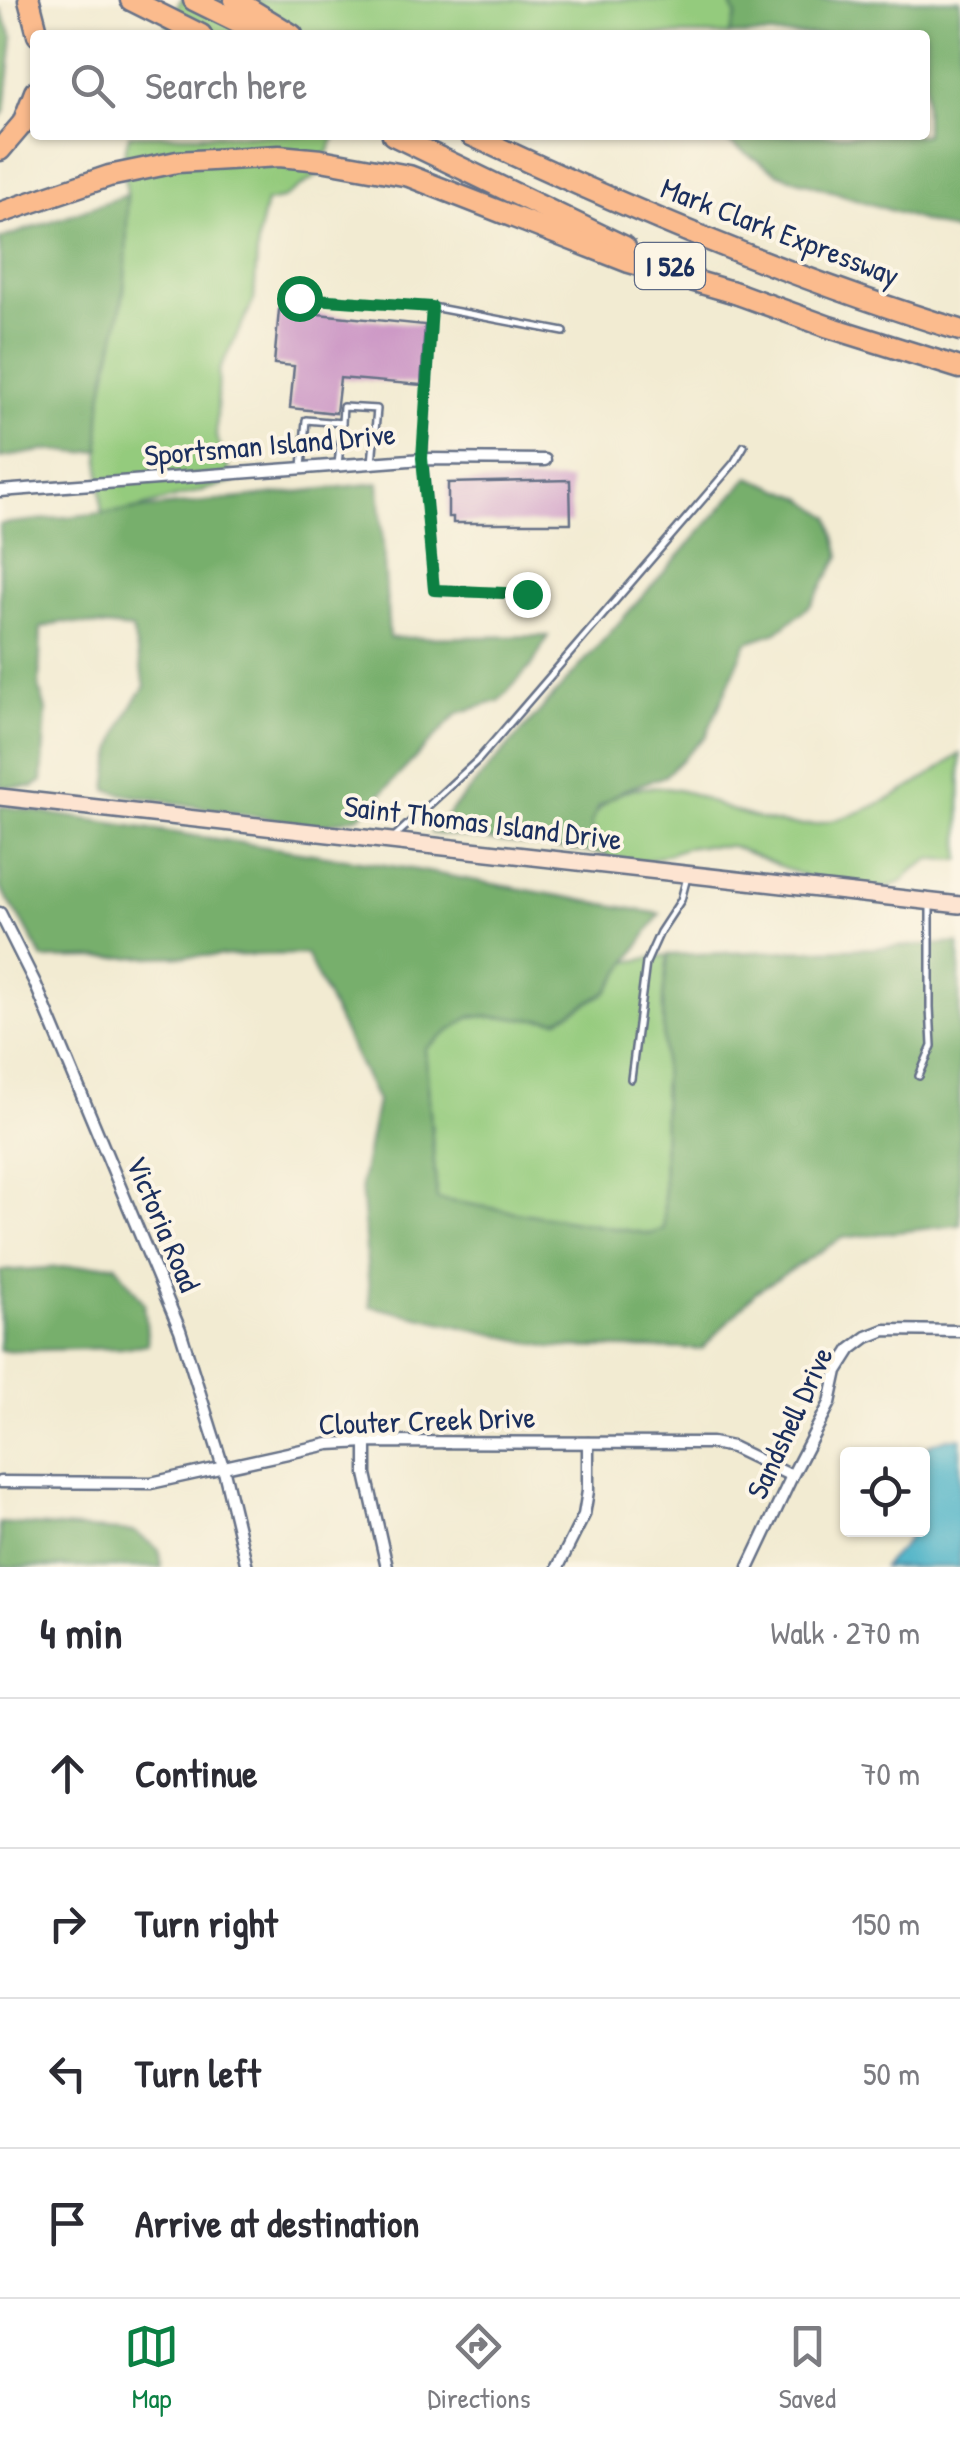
<!DOCTYPE html>
<meta charset="utf-8">
<style>
:root{--surface:#fff;--page:#f2f2f3;--text:#2b2b33;--muted:#7c7c81;--line:#e1e1e2;--accent:#0b8043}
body{margin:0;font-family:"Patrick Hand",sans-serif;background:var(--page);color:var(--text)}
.controls{position:absolute;right:30px;bottom:30px;display:grid;overflow:hidden;border-radius:10px;box-shadow:0 2px 8px #0004}
.controls button{width:90px;height:90px;display:grid;place-items:center;padding:0;border:0;border-bottom:2px solid var(--line);background:var(--surface);color:var(--text);font:50px sans-serif}
.stop{position:absolute;width:30px;height:30px;margin:-22px;border:8px solid #0b8043;border-radius:50%;background:#fff}
.stop.end{background:#0b8043;border-color:#fff;box-shadow:0 2px 10px #0008}
.list{margin:0;padding:0;list-style:none}
h2{display:flex;justify-content:space-between;align-items:center;height:130px;margin:0;padding:0 40px;font-size:42px}
h2 small{font-size:32px;font-weight:400;color:var(--muted)}
.list li{display:grid;grid-template-columns:65px 1fr auto;gap:30px;align-items:center;box-sizing:border-box;height:150px;padding:0 40px;border-top:2px solid var(--line)}
.list b{display:block;font-size:38px;white-space:nowrap}
.list em{font-size:32px;font-style:normal;color:var(--muted)}
.icon{flex:none;width:55px;height:55px;fill:none;stroke:currentColor;stroke-width:2;stroke-linecap:round;stroke-linejoin:round}
.map{position:relative;flex:none;width:960px;height:1567px;overflow:hidden}
.search{position:absolute;background:var(--surface);box-shadow:0 2px 8px #0004;left:30px;right:30px;top:30px;height:110px;display:flex;align-items:center;gap:25px;box-sizing:border-box;padding:0 35px;border-radius:10px;color:var(--muted);font-size:38px}
.sheet{height:730px;background:var(--surface)}
nav{display:flex;justify-content:space-around;align-items:center;box-sizing:border-box;height:140px;border-top:2px solid var(--line);background:var(--surface);font-size:28px;color:var(--muted)}
nav a{display:grid;justify-items:center;gap:5px}
nav .on{color:var(--accent)}
.map>svg:first-child{display:block}
.green{fill:#94cb7d;stroke:#587d6e;stroke-width:2.5}
.forest{fill:#77af6c;stroke:#496f65;stroke-width:2.5}
.water{fill:#47b0c6;stroke:#317092;stroke-width:2.5}
.building{fill:#cd9ac6}
.lines{fill:none;stroke-linecap:round;stroke-linejoin:round}
.lane-casing{stroke:#667187;stroke-width:10}
.street-casing{stroke:#667187;stroke-width:15}
.secondary-casing{stroke:#667187;stroke-width:20}
.highway-casing{stroke:#667187;stroke-width:25}
.lane{stroke:#fff;stroke-width:5}
.street{stroke:#fff;stroke-width:10}
.secondary{stroke:#fde4d1;stroke-width:15}
.highway{stroke:#fbbb8d;stroke-width:20}
.route{stroke:#0b8043;stroke-width:12}
.labels{text-anchor:middle;stroke-width:8;stroke-linejoin:round;paint-order:stroke}
.shield{fill:#fcf5e5;stroke:#5e6a86;stroke-width:2.5}
.shield-label{font-size:28px;font-weight:bold;fill:#1b2f5e}
.street-label{font-size:30px;fill:#1b2f5e;stroke:#fcf5e5}
</style>
<div class="map">
<svg width="960" height="1567" viewBox="0 0 960 1567">
<rect width="100%" height="100%" fill="#fcf5e5"/>
<filter id="ink" filterUnits="userSpaceOnUse"><feTurbulence type="fractalNoise" baseFrequency=".01" numOctaves="2"/><feDisplacementMap in="SourceGraphic" scale="20" xChannelSelector="R" yChannelSelector="G"/><feConvolveMatrix kernelMatrix="1 2 1 2 8 2 1 2 1" color-interpolation-filters="sRGB"/></filter>
<filter id="wash" filterUnits="userSpaceOnUse"><feTurbulence type="fractalNoise" baseFrequency=".0048" numOctaves="4" result="noise"/><feDisplacementMap in="SourceGraphic" scale="40" xChannelSelector="R" yChannelSelector="G"/><feGaussianBlur stdDeviation="2.25" result="paint"/><feColorMatrix in="noise" values="0 0 0 0 0 0 0 0 0 0 0 0 0 0 0 0 0 1.4 0 .05"/><feComposite in="paint" operator="in"/></filter>
<g filter="url(#wash)">
<rect width="100%" height="100%" fill="#f2ebd2"/>
<g class="green">
<path d="M 181,0 L 729,0 L 737,16 L 729,35 L 163,35 Z"/>
<path d="M 129,135 L 336,135 L 318,175 L 282,199 L 266,202 L 258,237 L 254,300 L 219,371 L 216,437 L 234,482 L 102,518 L 98,425 L 103,383 L 124,291 L 127,195 L 123,159 Z"/>
<path d="M 960,754 L 960,860 L 931,859 L 913,870 L 902,882 L 883,889 L 818,882 L 732,846 L 691,846 L 644,862 L 609,859 L 590,824 C 609,784 651,782 690,793 C 702,797 713,804 725,808 C 753,818 786,828 816,824 C 870,815 916,786 960,754 Z"/>
<path d="M 668,955 L 663,996 L 664,1230 L 650,1234 L 437,1199 L 425,1049 L 471,1016 L 558,1020 L 608,991 L 627,962 Z"/>
</g>
<g class="forest">
<path d="M 729,0 L 960,0 L 960,233 L 779,174 L 717,135 L 925,135 L 925,35 L 729,35 L 736,16 Z"/>
<path d="M 0,8 L 13,38 L 5,112 L 0,117 Z"/>
<path d="M 127,195 C 127,226 128,258 124,289 C 117,346 96,389 100,450 L 82,453 L 48,450 L 0,458 L 0,239 Z"/>
<path d="M 749,477 L 803,498 L 830,517 L 840,556 L 811,605 L 777,632 L 747,642 L 706,736 L 665,776 L 624,790 L 598,807 L 591,824 L 606,854 L 431,833 Z"/>
<path d="M 379,483 L 389,638 L 548,636 L 533,664 L 499,701 L 458,713 L 360,816 L 317,827 L 128,795 L 107,790 C 111,746 120,721 145,686 L 132,629 L 63,622 L 41,628 L 39,686 L 46,710 L 42,781 L 33,787 L 0,787 L 0,524 Z"/>
<path d="M 0,806 L 411,869 L 660,914 L 608,991 L 558,1020 L 471,1016 L 425,1049 L 437,1199 L 650,1234 L 664,1229 L 663,996 L 668,955 L 874,948 L 959,943 L 960,1225 L 842,1238 L 756,1292 L 702,1349 L 550,1347 L 370,1306 L 361,1183 L 377,1101 L 306,954 L 43,959 L 24,924 L 0,888 Z"/>
<path d="M 115,1264 L 144,1303 L 148,1344 L 122,1348 L 0,1351 L 0,1271 Z"/>
<path d="M 0,1523 L 135,1532 L 159,1550 L 162,1567 L 0,1567 Z"/>
</g>
<path class="water" d="M 947,1438 L 960,1438 L 960,1567 L 883,1567 L 901,1548 L 914,1530 L 922,1530 L 922,1454 L 920,1454 L 930,1444 Z"/>
<g id="blocks">
<g class="building">
<path d="M 279,310 L 425,325 L 421,385 L 340,378 L 336,413 L 290,408 L 294,366 L 274,364 Z"/>
<path d="M 570,480 L 571,523 L 453,523 L 453,517 L 448,517 L 448,483 Z"/>
</g>
</g>
</g>
<g filter="url(#ink)">
<use href="#blocks" fill-opacity="0" stroke="#667187" stroke-width="2.5"/>
<g class="lines">
<g class="lane-casing">
<g id="lane">
<path d="M 299,298 L 432,307"/>
<path d="M 338,465 L 342,424"/>
<path d="M 302,467 L 306,420 L 342,423 L 343,407 L 377,409 L 372,463"/>
<path d="M 527,594 L 434,590 L 423,459 L 432,307 L 564,332"/>
<path d="M 393,838 L 478,760 L 734,463 L 744,446"/>
<path d="M 919,1076 L 932,1046 L 930,1007 L 930,904"/>
<path d="M 631,1079 L 646,963 L 660,932 L 681,900 L 687,877"/>
</g>
</g>
<g class="street-casing">
<g id="street">
<path d="M 0,491 L 423,459 L 545,460"/>
<path d="M 0,913 L 35,983 L 180,1330 L 223,1467 L 247,1567"/>
<path d="M 366,1442 L 366,1474 L 387,1567"/>
<path d="M 0,1482 L 151,1483 L 329,1444 L 366,1442 L 712,1443 L 732,1447 L 792,1476"/>
<path d="M 558,1567 L 584,1515 L 588,1491 L 588,1443"/>
<path d="M 749,1567 L 792,1476 L 830,1403 L 837,1371 L 851,1349 L 867,1337 L 885,1330 L 960,1331"/>
</g>
</g>
<g class="secondary-casing">
<path id="secondary" d="M 0,797 L 960,905"/>
</g>
<g class="highway-casing">
<g id="highway">
<path d="M 29,0 L 38,35"/>
<path d="M 131,0 L 201,35"/>
<path d="M 194,0 L 265,35"/>
<path d="M 235,0 L 292,35"/>
<path d="M 393,135 L 625,247"/>
<path d="M 471,135 C 629,209 793,279 960,330"/>
<path d="M 0,150 L 23,123 L 35,92"/>
<path d="M 0,213 L 109,176 L 177,162 L 279,156 L 321,160 L 409,176 L 629,262 L 739,294"/>
<path d="M 730,291 L 829,327 L 960,368"/>
</g>
</g>
<use href="#lane" class="lane"/>
<use href="#street" class="street"/>
<use href="#secondary" class="secondary"/>
<use href="#highway" class="highway"/>
</g>
</g>
<g class="lines" filter="url(#ink)">
<path class="route" d="M 299,298 L 432,307 L 422,458 L 434,590 L 527,594"/>
</g>
<g class="labels">
<rect class="shield" x="635" y="243" width="70" height="46" rx="8"/>
<g class="shield-label">
<text x="670" y="276">I 526</text>
</g>
<g class="street-label">
<text transform="translate(780 232) rotate(21)" y="10">Mark Clark Expressway</text>
<text transform="translate(270 445) rotate(-5)" y="10">Sportsman Island Drive</text>
<text transform="translate(483 823) rotate(7)" y="10">Saint Thomas Island Drive</text>
<text transform="translate(163 1224) rotate(67)" y="10">Victoria Road</text>
<text transform="translate(427 1421) rotate(-2)" y="10">Clouter Creek Drive</text>
<text transform="translate(790 1423) rotate(-65)" y="10">Sandshell Drive</text>
</g>
</g>
</svg>
<div class="controls">
<button><svg class="icon" aria-label="locate" viewBox="0 0 24 24"><circle cx="12" cy="12" r="6"/><path d="M12 2v4M12 18v4M2 12h4M18 12h4"/></svg></button>
</div>
<div class="stop" style="left:299px;top:298px"></div>
<div class="stop end" style="left:527px;top:594px"></div>
<div class="search"><svg class="icon" aria-label="search" viewBox="0 0 24 24"><circle cx="10" cy="10" r="6"/><path d="M15 15l6 6"/></svg>Search here</div>
</div>
<section class="sheet">
<h2>4 min<small>Walk · 270 m</small></h2>
<ul class="list">
<li><svg class="icon" aria-label="ahead" viewBox="0 0 24 24"><path d="M12 20V5M6 11l6-6 6 6"/></svg><div><b>Continue</b></div><em>70 m</em></li>
<li><svg class="icon" aria-label="right" viewBox="0 0 24 24"><path d="M7 20v-9h11M14 6l5 5-5 5"/></svg><div><b>Turn right</b></div><em>150 m</em></li>
<li><svg class="icon" aria-label="left" viewBox="0 0 24 24"><path d="M17 20v-9H6M10 6l-5 5 5 5"/></svg><div><b>Turn left</b></div><em>50 m</em></li>
<li><svg class="icon" aria-label="arrive" viewBox="0 0 24 24"><path d="M6 21V4h12l-3 4 3 4H6"/></svg><div><b>Arrive at destination</b></div></li>
</ul>
</section>
<nav>
<a class="on"><svg class="icon" aria-label="map" viewBox="0 0 24 24"><path d="M3 6l6-2 6 2 6-2v14l-6 2-6-2-6 2zM9 4v14M15 6v14"/></svg>Map</a>
<a><svg class="icon" aria-label="directions" viewBox="0 0 24 24"><path d="M12 3l9 9-9 9-9-9zM9 14v-3h6M13 9l2 2-2 2"/></svg>Directions</a>
<a><svg class="icon" aria-label="saved" viewBox="0 0 24 24"><path d="M7 4h10v16l-5-4-5 4z"/></svg>Saved</a>
</nav>
